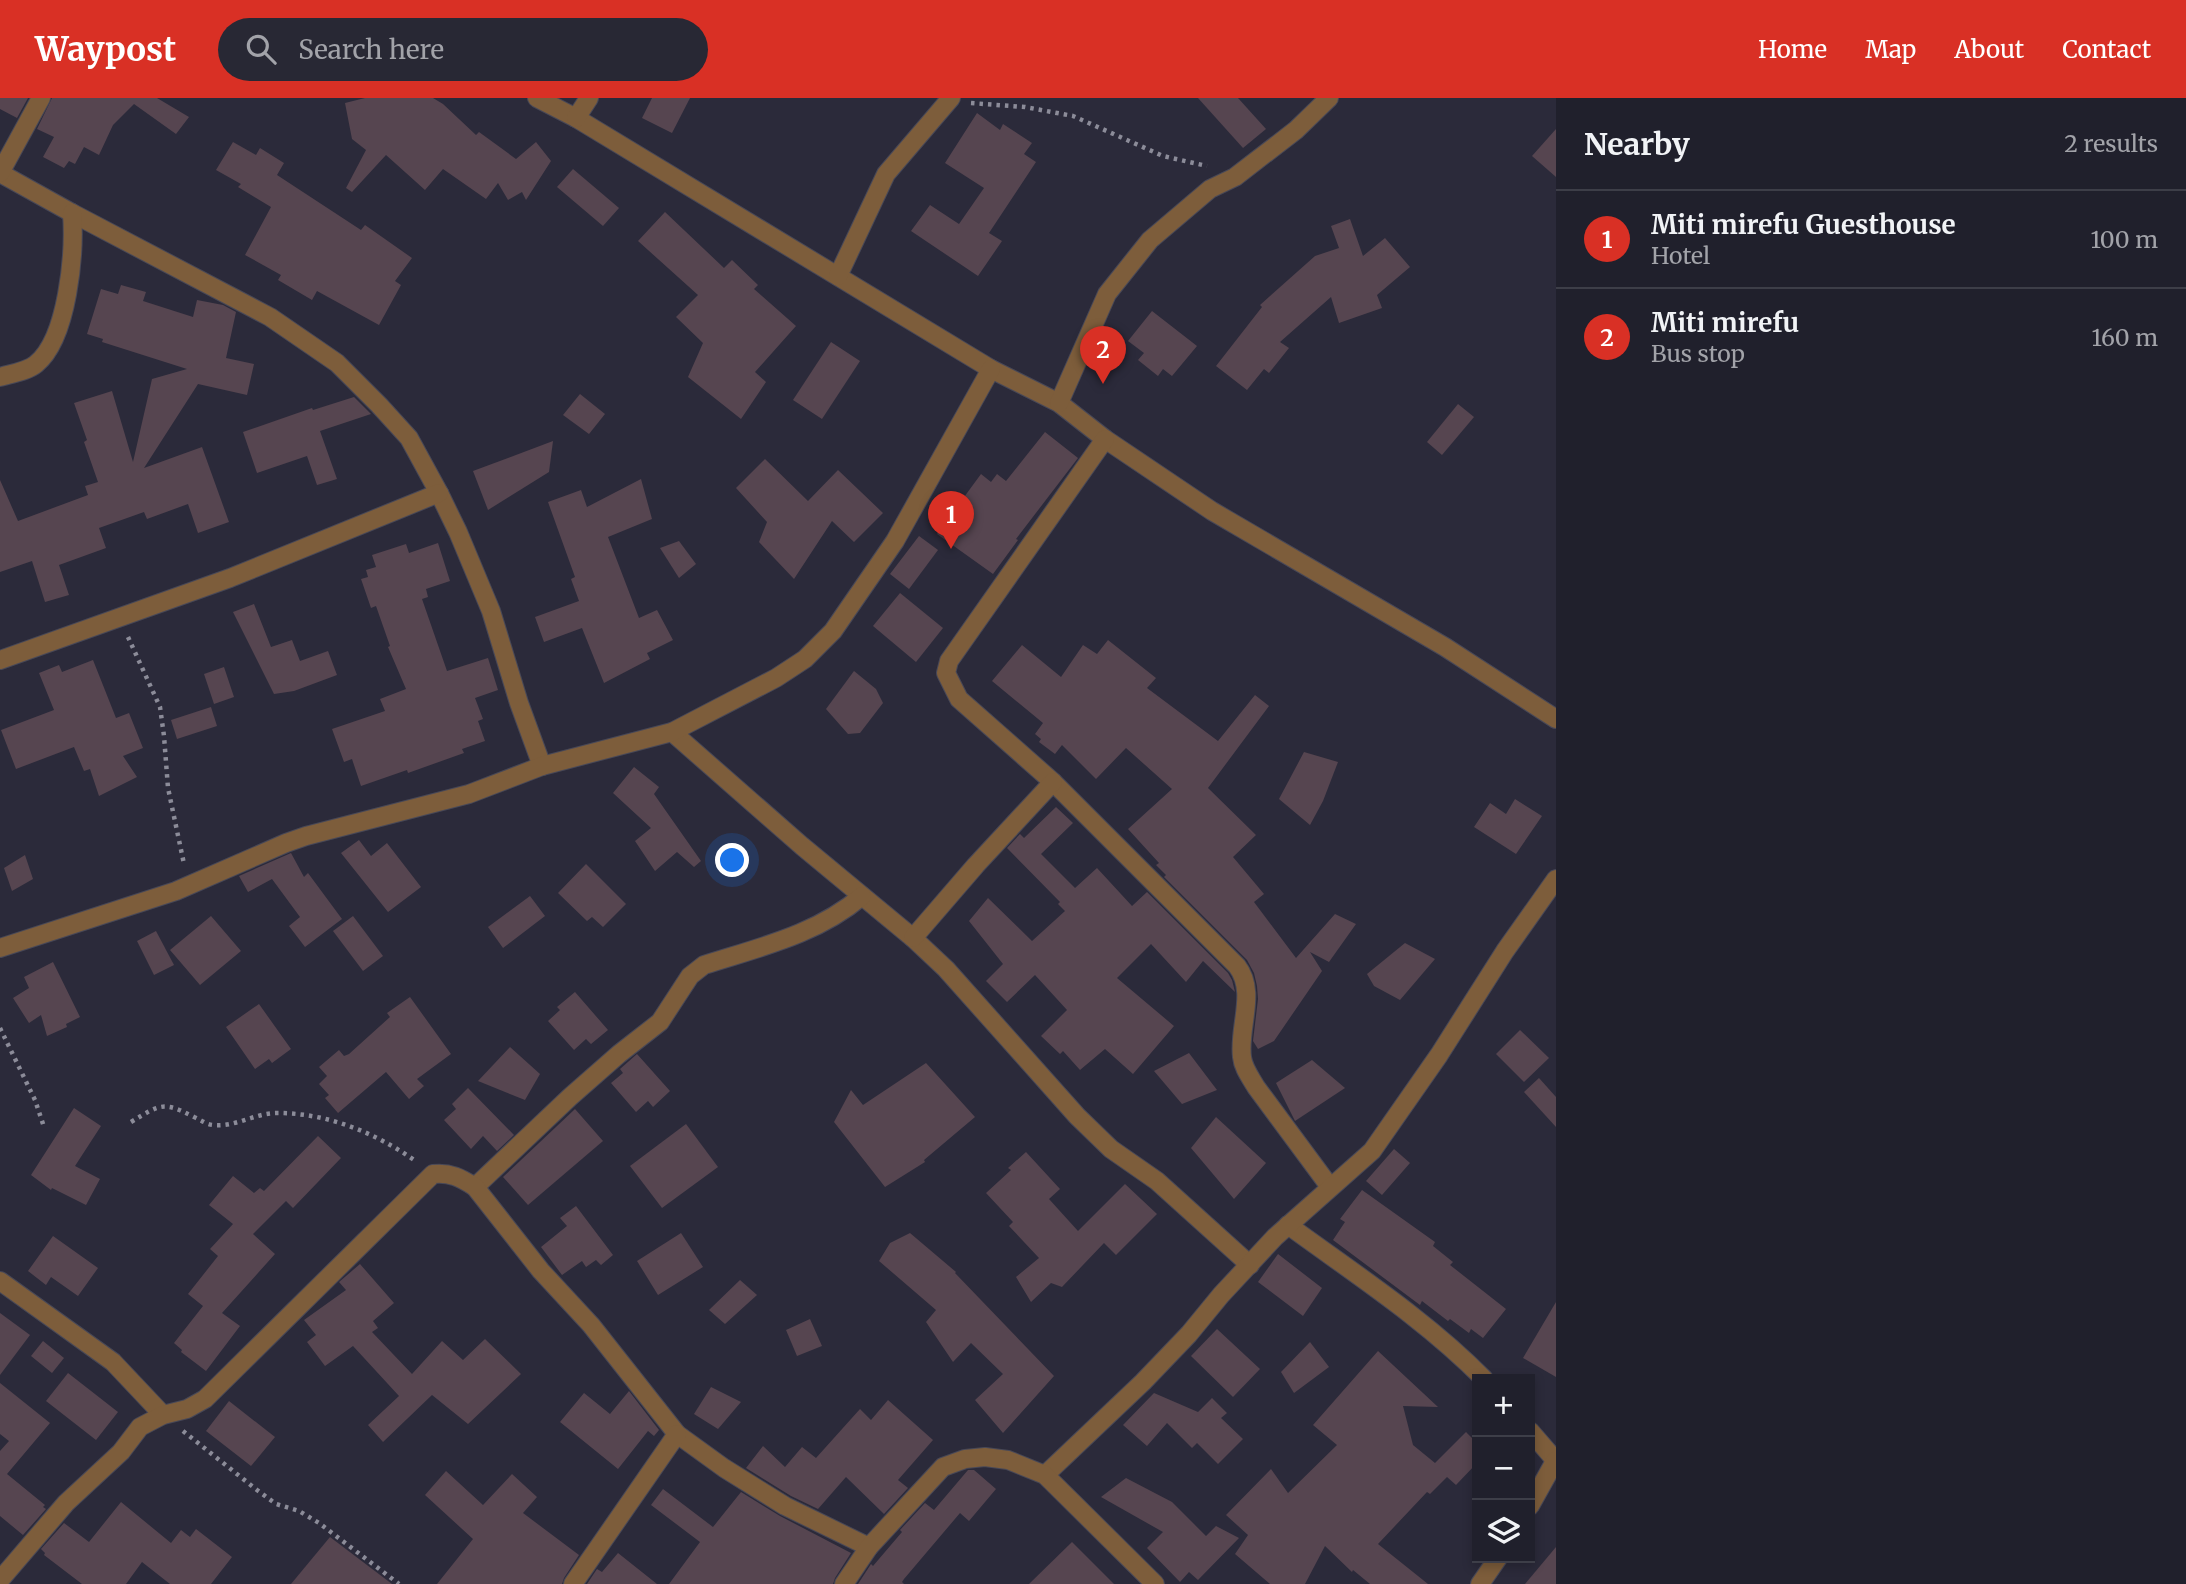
<!DOCTYPE html>
<meta charset="utf-8">
<style>
:root{--surface:#20202c;--page:#282834;--text:#f1f3f6;--muted:#a2a3a9;--line:#3d3e48;--accent:#d93025}
body{margin:0;font-family:Merriweather,serif;background:var(--page);color:var(--text)}
.controls{position:absolute;right:21px;bottom:21px;display:grid;overflow:hidden;border-radius:0px;box-shadow:0 4px 10px #0003}
.controls button{width:63px;height:63px;display:grid;place-items:center;padding:0;border:0;border-bottom:2px solid var(--line);background:var(--surface);color:var(--text);font:35px sans-serif}
.you{position:absolute;left:733px;top:763px;width:24px;height:24px;margin:-18px;border:5px solid #fff;border-radius:50%;background:#1a73e8;box-shadow:0 0 0 10px #1a73e833}
.badge{display:grid;place-items:center;width:46px;height:46px;border-radius:50%;background:var(--accent);color:#fff;font-size:23px;font-weight:700}
.pin{position:absolute;translate:-50% -58px;filter:drop-shadow(0 2px 4px #0008)}
.pin::after{content:'';position:absolute;top:37px;width:24px;height:21px;background:inherit;clip-path:polygon(0 0,100% 0,50% 100%)}
.list{margin:0;padding:0;list-style:none}
h2{display:flex;justify-content:space-between;align-items:center;height:91px;margin:0;padding:0 28px;font-size:30px}
h2 small{font-size:23px;font-weight:400;color:var(--muted)}
.list li{display:grid;grid-template-columns:46px 1fr auto;gap:21px;align-items:center;box-sizing:border-box;height:98px;padding:0 28px;border-top:2px solid var(--line)}
.list b{display:block;font-size:26px;white-space:nowrap}
.list p{margin:0;font-size:23px;white-space:nowrap;color:var(--muted)}
.list em{font-size:23px;font-style:normal;color:var(--muted)}
.icon{flex:none;width:38px;height:38px;fill:none;stroke:currentColor;stroke-width:2;stroke-linecap:round;stroke-linejoin:round}
.map{position:relative;flex:none;width:1556px;height:1486px;overflow:hidden}
header{display:flex;align-items:center;gap:42px;box-sizing:border-box;height:98px;padding:0 35px;background:var(--accent);color:#fff}
header strong{font-size:33px}
nav{display:flex;gap:38px;margin-inline-start:auto;font-size:24px}
.search{width:490px;height:63px;background:var(--page);display:flex;align-items:center;gap:18px;box-sizing:border-box;padding:0 24px;border-radius:38px;color:var(--muted);font-size:26px}
main{display:flex}
aside{flex:1;background:var(--surface)}
.map>svg:first-child{display:block}
.building{fill:#564550}
.lines{fill:none;stroke-linecap:round;stroke-linejoin:round}
.minor-casing{stroke:#484857;stroke-width:20}
.path{stroke:#8c8c99;stroke-width:4.5;stroke-dasharray:3.5 5;stroke-linecap:butt}
.minor{stroke:#7d5d3b;stroke-width:18}
</style>
<header>
<strong>Waypost</strong>
<div class="search"><svg class="icon" aria-label="search" viewBox="0 0 24 24"><circle cx="10" cy="10" r="6"/><path d="M15 15l6 6"/></svg>Search here</div>
<nav><a>Home</a><a>Map</a><a>About</a><a>Contact</a></nav>
</header>
<main>
<div class="map">
<svg width="1556" height="1486" viewBox="0 0 1556 1486">
<rect width="100%" height="100%" fill="#2b2a3a"/>
<g class="building">
<path d="M 0,0 L 28,0 L 17,20 L 0,11 Z"/>
<path d="M 52,0 L 157,0 L 189,19 L 176,36 L 134,6 L 113,27 L 99,57 L 84,49 L 75,66 L 69,63 L 64,70 L 43,59 L 54,39 L 37,31 Z"/>
<path d="M 365,0 L 433,0 L 443,6 L 476,37 L 479,34 L 516,61 L 536,44 L 551,63 L 526,102 L 522,94 L 508,102 L 498,85 L 486,101 L 443,71 L 425,92 L 386,57 L 352,94 L 346,90 L 366,52 L 352,41 L 345,5 Z"/>
<path d="M 652,0 L 690,0 L 672,35 L 642,20 Z"/>
<path d="M 1198,0 L 1238,0 L 1266,31 L 1243,50 Z"/>
<path d="M 977,15 L 1000,32 L 1003,26 L 1032,45 L 1024,56 L 1036,64 L 989,135 L 1002,143 L 978,178 L 911,133 L 930,107 L 959,126 L 984,90 L 945,65 Z"/>
<path d="M 1556,31 L 1556,79 L 1532,58 Z"/>
<path d="M 233,44 L 256,57 L 260,50 L 284,65 L 277,77 L 361,132 L 365,127 L 412,160 L 395,183 L 401,187 L 379,227 L 317,193 L 312,202 L 278,182 L 281,177 L 245,157 L 271,109 L 238,89 L 241,86 L 216,72 Z"/>
<path d="M 573,71 L 619,110 L 603,128 L 557,89 Z"/>
<path d="M 665,114 L 724,170 L 732,162 L 758,187 L 754,191 L 796,228 L 755,274 L 766,284 L 741,321 L 688,279 L 703,245 L 676,219 L 698,197 L 638,143 Z"/>
<path d="M 1350,121 L 1363,158 L 1385,140 L 1410,169 L 1377,197 L 1382,210 L 1339,225 L 1331,199 L 1280,244 L 1289,250 L 1269,275 L 1264,271 L 1247,292 L 1216,268 L 1262,209 L 1260,207 L 1315,158 L 1339,150 L 1331,128 Z"/>
<path d="M 121,187 L 146,194 L 143,203 L 193,219 L 197,202 L 223,207 L 236,214 L 226,260 L 254,266 L 247,297 L 198,286 L 144,370 L 202,349 L 229,424 L 198,435 L 188,406 L 147,421 L 144,414 L 99,430 L 106,450 L 59,467 L 69,497 L 45,504 L 32,463 L 0,474 L 0,382 L 18,423 L 88,397 L 85,388 L 98,384 L 84,344 L 87,342 L 74,305 L 112,293 L 133,364 L 152,281 L 187,271 L 102,244 L 103,241 L 87,236 L 101,191 L 118,196 Z"/>
<path d="M 1152,213 L 1197,248 L 1172,278 L 1163,271 L 1158,278 L 1138,262 L 1144,255 L 1128,243 Z"/>
<path d="M 831,244 L 860,263 L 822,321 L 793,302 Z"/>
<path d="M 580,296 L 605,316 L 589,336 L 563,317 Z"/>
<path d="M 354,299 L 371,316 L 320,333 L 337,381 L 317,387 L 307,358 L 257,375 L 243,334 L 312,310 L 313,312 Z"/>
<path d="M 1458,306 L 1474,319 L 1442,357 L 1427,344 Z"/>
<path d="M 1045,334 L 1078,360 L 1016,441 L 1018,442 L 993,476 L 937,436 L 981,376 L 991,384 L 997,376 L 1006,383 Z"/>
<path d="M 553,343 L 549,374 L 488,412 L 473,373 Z"/>
<path d="M 765,361 L 808,403 L 838,372 L 883,415 L 854,444 L 832,423 L 794,481 L 759,444 L 767,424 L 736,390 Z"/>
<path d="M 641,381 L 652,421 L 608,439 L 639,520 L 657,512 L 673,542 L 647,555 L 650,561 L 604,585 L 582,530 L 544,544 L 535,519 L 579,503 L 571,481 L 575,479 L 548,404 L 581,392 L 587,409 Z"/>
<path d="M 919,438 L 938,452 L 909,491 L 890,476 Z"/>
<path d="M 679,443 L 696,466 L 679,480 L 660,450 Z"/>
<path d="M 438,445 L 450,483 L 426,491 L 428,499 L 422,501 L 447,573 L 488,560 L 498,592 L 475,600 L 483,621 L 478,623 L 485,643 L 462,651 L 464,655 L 408,675 L 407,672 L 361,688 L 352,661 L 344,664 L 332,631 L 385,613 L 380,601 L 406,591 L 388,549 L 390,548 L 376,508 L 371,510 L 361,481 L 368,479 L 366,472 L 376,469 L 372,457 L 406,446 L 409,455 Z"/>
<path d="M 900,495 L 943,530 L 916,564 L 873,528 Z"/>
<path d="M 254,506 L 271,549 L 292,542 L 300,563 L 328,553 L 337,577 L 294,593 L 274,596 L 233,514 Z"/>
<path d="M 1108,542 L 1156,580 L 1147,590 L 1218,643 L 1255,597 L 1269,608 L 1208,690 L 1256,737 L 1233,759 L 1264,796 L 1254,804 L 1296,860 L 1335,816 L 1356,826 L 1329,864 L 1310,854 L 1322,873 L 1274,943 L 1258,951 L 1253,943 L 1258,901 L 1257,888 L 1254,875 L 1247,862 L 1164,779 L 1166,777 L 1156,767 L 1159,765 L 1128,731 L 1172,691 L 1126,650 L 1096,681 L 1062,647 L 1055,656 L 1039,644 L 1041,641 L 1035,636 L 1043,625 L 992,583 L 1022,547 L 1061,579 L 1083,547 L 1097,556 Z"/>
<path d="M 93,562 L 116,620 L 129,615 L 143,650 L 123,658 L 137,679 L 99,698 L 90,671 L 84,673 L 74,649 L 16,671 L 1,632 L 54,612 L 39,575 L 59,567 L 62,574 Z"/>
<path d="M 224,569 L 234,599 L 214,606 L 204,576 Z"/>
<path d="M 854,573 L 876,591 L 883,605 L 860,635 L 848,636 L 826,611 Z"/>
<path d="M 211,609 L 217,628 L 177,641 L 171,622 Z"/>
<path d="M 1304,654 L 1338,664 L 1323,703 L 1310,727 L 1279,701 Z"/>
<path d="M 634,669 L 659,689 L 654,696 L 701,763 L 694,769 L 677,754 L 655,773 L 635,743 L 651,730 L 613,695 Z"/>
<path d="M 1515,701 L 1542,718 L 1516,756 L 1474,729 L 1490,705 L 1506,716 Z"/>
<path d="M 1056,709 L 1073,725 L 1041,756 L 1075,790 L 1097,770 L 1132,808 L 1147,794 L 1228,875 L 1232,882 L 1235,894 L 1203,863 L 1186,884 L 1151,846 L 1117,880 L 1174,928 L 1133,976 L 1105,951 L 1080,972 L 1063,953 L 1060,956 L 1041,938 L 1067,912 L 1035,877 L 1007,904 L 986,883 L 1003,866 L 969,823 L 988,800 L 1032,843 L 1065,813 L 1058,806 L 1060,804 L 1007,750 L 1020,736 L 1024,740 Z"/>
<path d="M 359,742 L 371,758 L 387,745 L 421,789 L 388,814 L 341,755 Z"/>
<path d="M 291,755 L 304,779 L 308,775 L 342,821 L 305,849 L 289,828 L 300,819 L 272,781 L 248,794 L 239,778 Z"/>
<path d="M 25,757 L 33,781 L 12,793 L 4,770 Z"/>
<path d="M 586,766 L 626,806 L 603,829 L 592,819 L 587,823 L 558,795 Z"/>
<path d="M 530,798 L 545,818 L 503,850 L 488,829 Z"/>
<path d="M 211,818 L 241,853 L 200,887 L 170,852 Z"/>
<path d="M 353,818 L 383,858 L 363,873 L 333,833 Z"/>
<path d="M 156,833 L 174,867 L 154,877 L 137,843 Z"/>
<path d="M 1405,845 L 1435,861 L 1400,902 L 1374,888 L 1367,876 Z"/>
<path d="M 53,864 L 80,919 L 66,926 L 67,929 L 47,938 L 41,917 L 29,925 L 13,900 L 29,890 L 24,879 Z"/>
<path d="M 575,894 L 608,932 L 591,946 L 586,941 L 574,952 L 548,923 L 560,912 L 557,909 Z"/>
<path d="M 410,899 L 451,956 L 417,981 L 424,988 L 409,1001 L 386,974 L 338,1015 L 325,1000 L 329,997 L 319,986 L 327,978 L 319,969 L 339,952 L 344,958 L 349,956 L 390,919 L 387,915 Z"/>
<path d="M 259,906 L 291,951 L 272,965 L 269,961 L 255,971 L 226,929 Z"/>
<path d="M 1520,932 L 1549,960 L 1524,984 L 1496,956 Z"/>
<path d="M 510,949 L 540,976 L 525,1002 L 478,983 Z"/>
<path d="M 1189,955 L 1217,992 L 1182,1006 L 1154,973 Z"/>
<path d="M 637,956 L 670,993 L 653,1009 L 648,1003 L 636,1014 L 611,985 L 623,975 L 620,971 Z"/>
<path d="M 1312,962 L 1345,990 L 1295,1023 L 1276,985 Z"/>
<path d="M 926,965 L 975,1019 L 924,1062 L 925,1064 L 885,1089 L 834,1024 L 851,992 L 863,1007 Z"/>
<path d="M 1539,980 L 1556,999 L 1556,1029 L 1524,994 Z"/>
<path d="M 468,990 L 514,1037 L 497,1053 L 483,1038 L 471,1051 L 444,1022 L 456,1011 L 452,1006 Z"/>
<path d="M 74,1010 L 101,1028 L 75,1068 L 100,1081 L 86,1107 L 52,1090 L 51,1092 L 31,1077 Z"/>
<path d="M 575,1011 L 603,1043 L 528,1107 L 503,1079 Z"/>
<path d="M 1216,1019 L 1266,1065 L 1234,1101 L 1191,1050 Z"/>
<path d="M 686,1026 L 718,1069 L 662,1110 L 630,1068 Z"/>
<path d="M 318,1038 L 341,1060 L 293,1110 L 286,1103 L 253,1136 L 275,1156 L 222,1215 L 240,1228 L 206,1273 L 181,1254 L 182,1252 L 174,1245 L 203,1208 L 188,1196 L 218,1158 L 210,1151 L 233,1126 L 209,1107 L 233,1078 L 254,1095 L 260,1090 L 264,1093 Z"/>
<path d="M 1394,1051 L 1410,1065 L 1382,1097 L 1366,1083 Z"/>
<path d="M 1026,1054 L 1060,1091 L 1049,1101 L 1078,1133 L 1125,1086 L 1157,1116 L 1116,1157 L 1104,1145 L 1062,1189 L 1051,1185 L 1031,1204 L 1016,1179 L 1039,1160 L 1009,1128 L 1013,1124 L 986,1095 L 1011,1072 L 1008,1070 Z"/>
<path d="M 1362,1092 L 1435,1144 L 1433,1148 L 1453,1164 L 1450,1167 L 1506,1211 L 1483,1240 L 1471,1231 L 1469,1235 L 1450,1221 L 1448,1223 L 1422,1203 L 1420,1207 L 1333,1142 L 1345,1124 L 1340,1121 Z"/>
<path d="M 576,1108 L 613,1157 L 601,1167 L 596,1162 L 586,1169 L 582,1163 L 562,1177 L 541,1149 L 567,1128 L 560,1120 Z"/>
<path d="M 681,1135 L 703,1169 L 658,1197 L 637,1163 Z"/>
<path d="M 910,1135 L 956,1174 L 955,1175 L 1054,1278 L 1003,1335 L 975,1302 L 1003,1276 L 971,1245 L 953,1264 L 926,1224 L 936,1212 L 879,1163 L 890,1145 Z"/>
<path d="M 53,1138 L 98,1170 L 78,1198 L 51,1179 L 46,1187 L 28,1173 Z"/>
<path d="M 1278,1156 L 1322,1190 L 1303,1218 L 1258,1184 Z"/>
<path d="M 360,1166 L 394,1205 L 373,1223 L 378,1230 L 372,1234 L 412,1276 L 442,1243 L 463,1262 L 485,1241 L 521,1276 L 468,1326 L 432,1297 L 383,1344 L 368,1327 L 399,1298 L 353,1248 L 325,1268 L 307,1244 L 316,1237 L 304,1222 L 346,1192 L 339,1184 Z"/>
<path d="M 740,1182 L 757,1197 L 725,1226 L 709,1212 Z"/>
<path d="M 1556,1204 L 1556,1279 L 1523,1260 Z"/>
<path d="M 0,1215 L 30,1237 L 0,1277 Z"/>
<path d="M 810,1221 L 822,1248 L 797,1258 L 786,1232 Z"/>
<path d="M 1217,1231 L 1260,1271 L 1233,1299 L 1191,1258 Z"/>
<path d="M 43,1243 L 64,1260 L 52,1275 L 31,1258 Z"/>
<path d="M 1310,1244 L 1329,1269 L 1294,1295 L 1281,1274 Z"/>
<path d="M 1378,1253 L 1438,1309 L 1403,1308 L 1413,1347 L 1435,1365 L 1466,1334 L 1477,1345 L 1477,1365 L 1456,1387 L 1447,1379 L 1430,1396 L 1427,1394 L 1378,1446 L 1428,1486 L 1370,1486 L 1353,1472 L 1352,1474 L 1325,1448 L 1305,1486 L 1270,1486 L 1235,1456 L 1248,1437 L 1226,1417 L 1271,1371 L 1288,1395 L 1337,1347 L 1313,1327 Z"/>
<path d="M 68,1275 L 118,1314 L 96,1342 L 46,1303 Z"/>
<path d="M 0,1285 L 50,1325 L 7,1376 L 45,1407 L 43,1409 L 46,1411 L 23,1437 L 0,1418 L 0,1353 L 9,1343 L 0,1336 Z"/>
<path d="M 711,1289 L 741,1304 L 718,1331 L 694,1316 Z"/>
<path d="M 629,1293 L 659,1332 L 654,1338 L 648,1333 L 618,1371 L 560,1324 L 584,1295 L 610,1316 Z"/>
<path d="M 1154,1295 L 1198,1314 L 1212,1300 L 1227,1315 L 1221,1320 L 1243,1341 L 1218,1366 L 1197,1345 L 1192,1350 L 1167,1325 L 1147,1348 L 1123,1327 Z"/>
<path d="M 888,1302 L 933,1342 L 898,1382 L 908,1390 L 884,1416 L 846,1379 L 818,1411 L 791,1398 L 746,1370 L 763,1348 L 785,1369 L 802,1349 L 816,1360 L 860,1311 L 871,1322 Z"/>
<path d="M 229,1303 L 275,1339 L 251,1368 L 206,1333 Z"/>
<path d="M 968,1372 L 974,1372 L 996,1391 L 969,1423 L 960,1415 L 904,1481 L 902,1484 L 904,1486 L 858,1486 L 871,1466 L 873,1468 L 902,1434 L 900,1432 L 925,1405 L 934,1412 Z"/>
<path d="M 446,1373 L 483,1407 L 512,1376 L 537,1399 L 523,1415 L 579,1457 L 564,1480 L 562,1486 L 437,1486 L 473,1441 L 425,1397 Z"/>
<path d="M 1126,1380 L 1172,1404 L 1206,1438 L 1216,1428 L 1239,1440 L 1198,1482 L 1189,1474 L 1180,1484 L 1147,1450 L 1163,1434 L 1101,1399 Z"/>
<path d="M 663,1391 L 713,1429 L 741,1394 L 780,1418 L 851,1455 L 835,1480 L 833,1486 L 669,1486 L 700,1444 L 651,1407 Z"/>
<path d="M 121,1404 L 171,1445 L 181,1432 L 190,1439 L 196,1431 L 232,1459 L 211,1486 L 170,1486 L 142,1464 L 126,1486 L 82,1486 L 44,1457 L 45,1455 L 41,1451 L 64,1425 L 89,1444 Z"/>
<path d="M 330,1439 L 392,1486 L 291,1486 Z"/>
<path d="M 1072,1444 L 1114,1486 L 1029,1486 Z"/>
<path d="M 1556,1449 L 1556,1486 L 1525,1486 Z"/>
<path d="M 618,1455 L 657,1486 L 587,1486 L 597,1471 L 602,1474 Z"/>
</g>
<g class="lines">
<g class="minor-casing">
<g id="minor">
<path d="M 537,0 L 576,20 L 991,271 L 1059,305 L 1105,341 L 1212,413 L 1445,549 L 1556,621"/>
<path d="M 576,20 L 589,0"/>
<path d="M 0,75 L 72,115 L 270,219 L 337,265 L 379,307 L 409,340 L 439,395 L 458,434 L 491,513 L 519,605 L 542,668"/>
<path d="M 0,75 L 41,0"/>
<path d="M 838,178 L 886,76 L 951,0"/>
<path d="M 0,279 C 10,276 28,273 36,266 C 68,240 75,155 72,115"/>
<path d="M 1059,305 L 1107,196 L 1150,142 L 1210,91 L 1235,79 L 1296,32 L 1329,0"/>
<path d="M 1105,341 L 949,563 L 946,575 L 959,601 L 1053,684 L 1237,868 C 1257,894 1238,929 1242,959 C 1243,970 1251,980 1256,989 L 1330,1089"/>
<path d="M 0,562 L 230,480 L 439,395"/>
<path d="M 672,634 L 802,748 L 913,840 L 946,871 L 1077,1018 L 1111,1051 L 1157,1083 L 1250,1167"/>
<path d="M 913,840 L 976,767 L 1053,684"/>
<path d="M 0,850 L 176,793 L 286,745 L 306,738 L 469,696 L 542,668 L 672,634 L 776,580 L 805,561 L 833,533 L 895,443 L 991,271"/>
<path d="M 475,1089 L 570,999 L 619,956 L 660,924 L 690,878 L 704,867 C 760,849 816,837 862,798"/>
<path d="M 1288,1127 C 1355,1176 1426,1222 1484,1281"/>
<path d="M 0,1183 L 113,1264 L 163,1317"/>
<path d="M 1530,1333 L 1556,1363"/>
<path d="M 1045,1377 L 1143,1284 L 1189,1236 L 1221,1197 L 1275,1139 L 1372,1053 L 1439,957 L 1505,853 L 1556,781"/>
<path d="M 1530,1408 L 1555,1363"/>
<path d="M 0,1482 L 66,1405 L 121,1354 L 140,1329 L 163,1317 L 187,1311 L 205,1301 L 433,1076 C 450,1074 461,1080 475,1089 L 541,1173 L 591,1227 L 677,1336 L 724,1370 L 785,1408 L 869,1449"/>
<path d="M 573,1486 L 677,1336"/>
<path d="M 844,1486 L 869,1449 L 943,1369 L 965,1361 L 985,1359 L 1008,1362 L 1045,1377 L 1155,1486"/>
<path d="M 1480,1486 L 1498,1460"/>
</g>
</g>
<g class="path">
<path d="M 971,5 L 1025,9 L 1073,18 L 1163,58 L 1207,68"/>
<path d="M 128,539 L 160,609 L 164,638 L 168,690 L 184,766"/>
<path d="M 0,930 L 35,1002 L 44,1029"/>
<path d="M 131,1024 C 161,1006 163,1003 194,1019 C 201,1022 207,1027 214,1027 C 236,1029 255,1015 277,1015 C 328,1015 376,1035 417,1064"/>
<path d="M 183,1333 L 257,1392 L 276,1406 L 299,1413 L 319,1425 L 399,1486"/>
</g>
<use href="#minor" class="minor"/>
</g>
</svg>
<div class="controls">
<button>+</button>
<button>−</button>
<button><svg class="icon" aria-label="layers" viewBox="0 0 24 24"><path d="M12 4l9 5-9 5-9-5zM3 14l9 5 9-5"/></svg></button>
</div>
<div class="you"></div>
<div class="pin badge" style="left:951px;top:451px">1</div>
<div class="pin badge" style="left:1103px;top:286px">2</div>
</div>
<aside>
<h2>Nearby<small>2 results</small></h2>
<ul class="list">
<li><span class="badge">1</span><div><b>Miti mirefu Guesthouse</b><p>Hotel</p></div><em>100 m</em></li>
<li><span class="badge">2</span><div><b>Miti mirefu</b><p>Bus stop</p></div><em>160 m</em></li>
</ul>
</aside>
</main>
